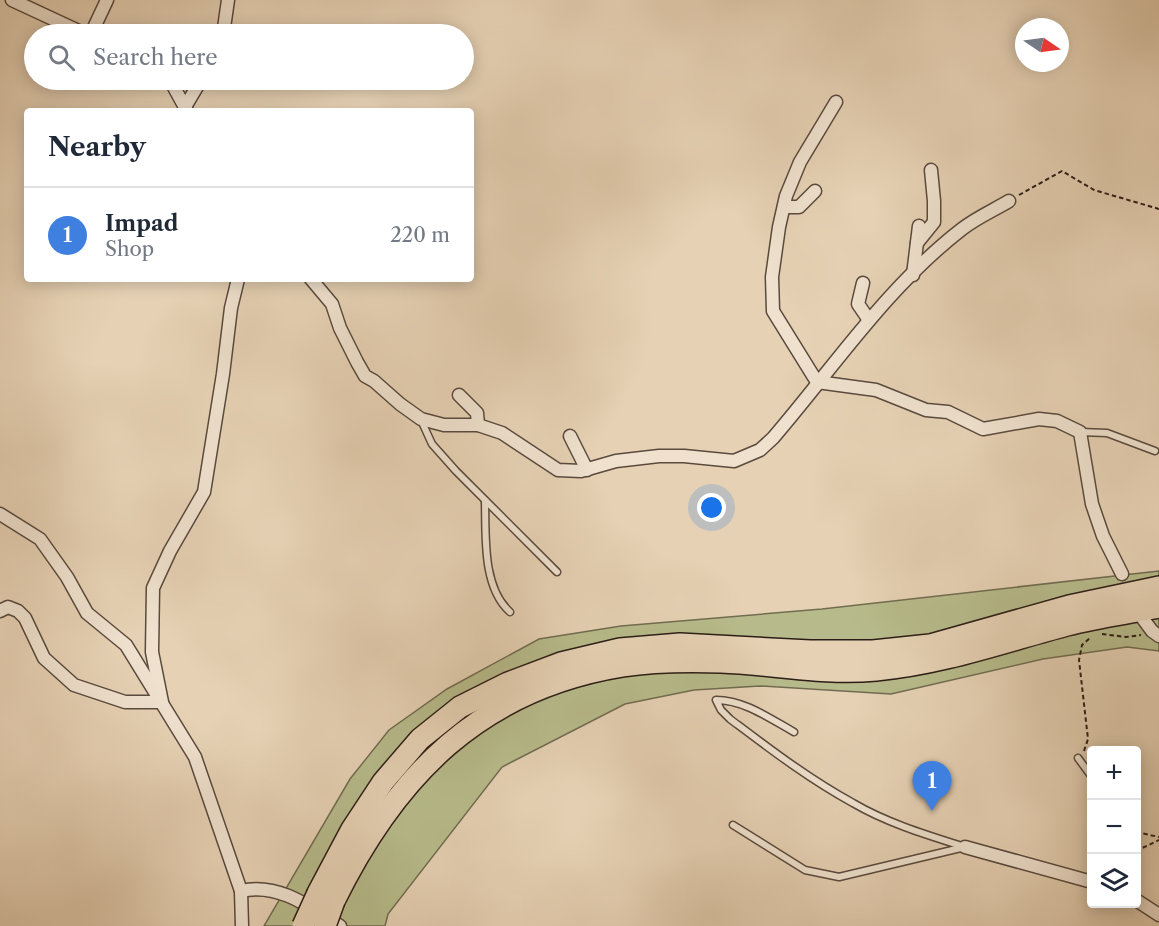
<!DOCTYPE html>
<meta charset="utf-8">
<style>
:root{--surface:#fff;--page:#f6f6f7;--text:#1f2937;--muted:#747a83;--line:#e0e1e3;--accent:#8f2418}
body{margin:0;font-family:"Libre Caslon Text",serif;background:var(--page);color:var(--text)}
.controls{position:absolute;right:18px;bottom:18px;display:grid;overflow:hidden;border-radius:6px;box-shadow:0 3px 15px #0003}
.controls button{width:54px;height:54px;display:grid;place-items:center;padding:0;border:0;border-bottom:2px solid var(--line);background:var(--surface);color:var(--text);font:30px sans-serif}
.compass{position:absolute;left:1015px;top:18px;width:54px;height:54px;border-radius:50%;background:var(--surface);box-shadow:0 3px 15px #0003;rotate:103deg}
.you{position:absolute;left:712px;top:508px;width:21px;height:21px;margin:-15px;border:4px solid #fff;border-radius:50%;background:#1a73e8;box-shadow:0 0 0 9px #1a73e833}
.badge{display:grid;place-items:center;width:39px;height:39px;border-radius:50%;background:var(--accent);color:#fff;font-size:20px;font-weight:700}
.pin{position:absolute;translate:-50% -50px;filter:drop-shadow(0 2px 3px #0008)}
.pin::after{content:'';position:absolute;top:32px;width:21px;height:18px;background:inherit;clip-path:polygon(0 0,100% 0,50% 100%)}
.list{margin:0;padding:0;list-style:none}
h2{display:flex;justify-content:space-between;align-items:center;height:78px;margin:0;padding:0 24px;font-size:26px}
h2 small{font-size:20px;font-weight:400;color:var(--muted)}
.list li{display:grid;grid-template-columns:39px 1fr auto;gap:18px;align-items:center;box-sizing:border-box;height:96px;padding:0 24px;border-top:2px solid var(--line)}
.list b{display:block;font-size:22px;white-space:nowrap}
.list p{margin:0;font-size:20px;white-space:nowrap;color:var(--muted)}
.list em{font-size:20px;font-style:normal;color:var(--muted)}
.icon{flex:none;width:33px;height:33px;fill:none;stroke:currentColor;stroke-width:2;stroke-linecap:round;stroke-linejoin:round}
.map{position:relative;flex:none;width:1159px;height:926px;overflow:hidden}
.search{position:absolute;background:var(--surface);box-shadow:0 3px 15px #0003;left:24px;top:24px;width:450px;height:66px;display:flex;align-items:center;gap:15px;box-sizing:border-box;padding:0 21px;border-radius:33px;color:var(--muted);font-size:22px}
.panel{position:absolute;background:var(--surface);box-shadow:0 3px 15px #0003;left:24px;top:108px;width:450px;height:174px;border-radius:6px}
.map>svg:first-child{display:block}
.green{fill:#b7bb8b;stroke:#716c51;stroke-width:1.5}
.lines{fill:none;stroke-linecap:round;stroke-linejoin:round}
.lane-casing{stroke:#5a4a3e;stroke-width:9}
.street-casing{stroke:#5a4a3e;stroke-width:15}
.highway-casing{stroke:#2b1d17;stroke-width:24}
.path{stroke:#2b1d17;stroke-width:2;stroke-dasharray:4.5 3;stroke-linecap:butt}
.lane{stroke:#efe1ce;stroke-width:6}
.street{stroke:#efe1ce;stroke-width:12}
.highway{stroke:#e6d1b4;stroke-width:21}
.highway-bridge-casing{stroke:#2b1d17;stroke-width:24;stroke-linecap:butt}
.highway-bridge{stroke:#e6d1b4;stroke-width:21}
</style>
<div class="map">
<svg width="1159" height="926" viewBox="0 0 1159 926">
<rect width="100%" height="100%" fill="#e6d1b4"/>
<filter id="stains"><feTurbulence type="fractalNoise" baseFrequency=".00333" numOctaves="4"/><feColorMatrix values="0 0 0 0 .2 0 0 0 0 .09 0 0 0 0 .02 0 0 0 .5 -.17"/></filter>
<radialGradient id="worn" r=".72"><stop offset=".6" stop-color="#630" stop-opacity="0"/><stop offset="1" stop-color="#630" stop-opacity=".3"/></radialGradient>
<path class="green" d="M 1159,571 L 1159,651 L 1127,647 L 1043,659 L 891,694 L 760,686 L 694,690 L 625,704 L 502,767 L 388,914 L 385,926 L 264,926 L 350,779 L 389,730 L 447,689 L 539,639 L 621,626 L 822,609 Z"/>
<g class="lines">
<g class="lane-casing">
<g id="lane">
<path d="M 421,420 L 432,444 L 456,471 L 557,572"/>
<path d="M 1080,432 L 1107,433 L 1155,451"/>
<path d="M 485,501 C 486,536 482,587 510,612"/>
<path d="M 1078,758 L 1092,777"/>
<path d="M 733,825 L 805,870 L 839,877 L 965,847 C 927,835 887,823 853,803 C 809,779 770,749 730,719 L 721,710 L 716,700 C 744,700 769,718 794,732"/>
</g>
</g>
<g class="street-casing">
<g id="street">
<path d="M 12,0 L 85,34"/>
<path d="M 91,34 L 107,0"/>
<path d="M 221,34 L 224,28 L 228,0"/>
<path d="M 170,80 L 187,111"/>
<path d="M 836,102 L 800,162 L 786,196 L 779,227 L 772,277 L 773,311 L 817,382 L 876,390 L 926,410 L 948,412 L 983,429 L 1039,419 L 1057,421 L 1080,432 L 1092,504 L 1103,536 L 1122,574"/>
<path d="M 185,107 L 201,80"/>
<path d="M 784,207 L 799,207 L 815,191"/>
<path d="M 917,243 L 934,222 L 934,201 L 931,170"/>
<path d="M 913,275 L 919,226"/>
<path d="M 311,279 L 332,304 L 340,328 L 357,362 L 365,376 L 374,381 L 400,404 L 421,419 L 444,425 L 478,425 L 502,433 L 558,470 L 581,471 L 616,461 L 659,456 L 684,456 L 734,461 L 760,450 L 773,438 C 834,367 887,287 962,229 C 976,218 994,210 1009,201"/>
<path d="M 863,283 L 858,304 L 869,320"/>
<path d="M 459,395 L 477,413 L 478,425"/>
<path d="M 570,436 L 587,470"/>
<path d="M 0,514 L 40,539 L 67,577 L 87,613 L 126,645 L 195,757 L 241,891 L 242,926"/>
<path d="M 0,611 L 8,607 L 18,611 L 25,618 L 44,658 L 74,685 L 125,702 L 162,702 L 152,652 L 153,588 L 170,551 L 204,492 L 223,374 L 231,308 L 238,279"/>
<path d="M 1141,616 L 1152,631 L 1159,636"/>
<path d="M 965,847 L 1092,882"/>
<path d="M 241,891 C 278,882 310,907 340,926"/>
<path d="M 1136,900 L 1159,915"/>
</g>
</g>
<g class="highway-casing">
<g id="highway">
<path d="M 318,893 L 352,829 L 383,782 L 420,739 L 460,707 L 508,683 L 561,663 L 620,649 L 680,644 L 810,651 L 873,651 L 930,645 L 1069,606 L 1159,587"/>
<path d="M 334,901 C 396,775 480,689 623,666 C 655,661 689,661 721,662 C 773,664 824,675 876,670 C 942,664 1003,642 1067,625 C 1097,617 1129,613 1159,607"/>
</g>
</g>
<g class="path">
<path d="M 1019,195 L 1062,171 L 1094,190 L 1159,209"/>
<path d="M 1102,634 L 1126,637 L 1141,635"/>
<path d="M 1084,751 L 1088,739 L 1079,660 L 1082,645 L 1091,637"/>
<path d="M 1136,832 L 1159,837"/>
<path d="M 1136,851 L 1159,840"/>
</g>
<use href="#lane" class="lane"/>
<use href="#street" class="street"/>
<use href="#highway" class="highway"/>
<g class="highway-bridge-casing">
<g id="highway-bridge">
<path d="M 303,926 L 318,893"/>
<path d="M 325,926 L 334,901"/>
</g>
</g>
<use href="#highway-bridge" class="highway-bridge"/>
</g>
<rect width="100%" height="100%" filter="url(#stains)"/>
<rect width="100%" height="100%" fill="url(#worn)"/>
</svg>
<div class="controls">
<button>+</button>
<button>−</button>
<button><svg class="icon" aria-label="layers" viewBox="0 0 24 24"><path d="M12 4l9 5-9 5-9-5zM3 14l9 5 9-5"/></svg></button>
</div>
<svg class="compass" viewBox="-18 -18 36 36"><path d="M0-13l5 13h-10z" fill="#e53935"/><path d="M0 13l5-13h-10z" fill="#747a83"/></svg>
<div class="you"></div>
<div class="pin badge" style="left:932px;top:811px;background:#3f7fe0">1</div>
<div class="search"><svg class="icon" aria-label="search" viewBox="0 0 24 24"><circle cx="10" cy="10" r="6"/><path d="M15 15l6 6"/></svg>Search here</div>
<section class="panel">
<h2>Nearby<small></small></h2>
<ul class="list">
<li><span class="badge" style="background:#3f7fe0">1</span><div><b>Impad</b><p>Shop</p></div><em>220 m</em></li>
</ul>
</section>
</div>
